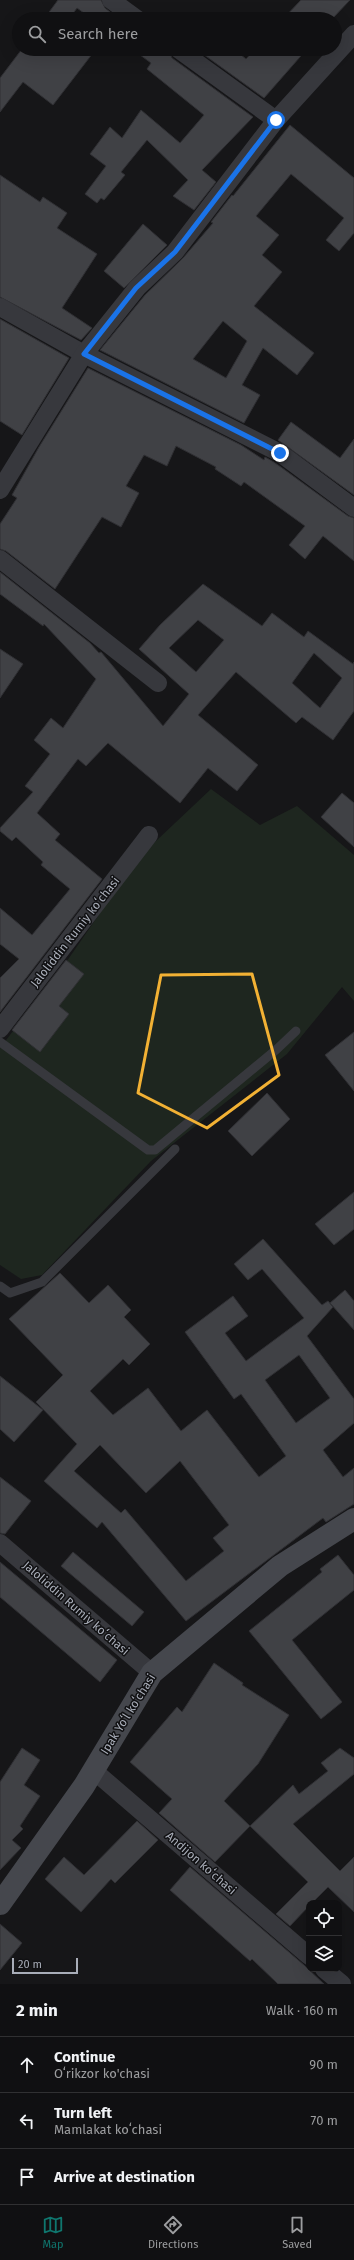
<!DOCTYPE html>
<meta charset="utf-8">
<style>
:root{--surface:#101012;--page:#19191b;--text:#f1f3f6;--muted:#9c9d9f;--line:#303032;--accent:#0f766e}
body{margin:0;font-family:"Fira Sans",sans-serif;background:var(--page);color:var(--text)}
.controls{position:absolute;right:12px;bottom:12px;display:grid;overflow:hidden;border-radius:8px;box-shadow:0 4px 16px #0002}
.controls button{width:36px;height:36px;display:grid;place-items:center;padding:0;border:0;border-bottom:1px solid var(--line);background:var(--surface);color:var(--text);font:20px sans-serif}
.scale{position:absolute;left:12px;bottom:10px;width:66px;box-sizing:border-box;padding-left:4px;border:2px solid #a8adb8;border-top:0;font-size:11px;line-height:14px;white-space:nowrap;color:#a8adb8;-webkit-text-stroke:3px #111113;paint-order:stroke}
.stop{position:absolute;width:12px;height:12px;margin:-9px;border:3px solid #1a73e8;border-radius:50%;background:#fff}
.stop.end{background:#1a73e8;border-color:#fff;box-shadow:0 1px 4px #0008}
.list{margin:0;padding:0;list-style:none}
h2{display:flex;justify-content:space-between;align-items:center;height:52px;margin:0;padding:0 16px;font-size:17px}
h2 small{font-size:13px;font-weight:400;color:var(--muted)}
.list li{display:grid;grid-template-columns:26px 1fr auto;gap:12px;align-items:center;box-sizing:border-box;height:56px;padding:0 16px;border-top:1px solid var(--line)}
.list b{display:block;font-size:15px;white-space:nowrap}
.list p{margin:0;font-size:13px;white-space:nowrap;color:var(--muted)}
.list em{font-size:13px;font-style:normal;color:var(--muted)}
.icon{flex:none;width:22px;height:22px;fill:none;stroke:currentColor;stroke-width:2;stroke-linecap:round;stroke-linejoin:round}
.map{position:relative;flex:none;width:354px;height:1984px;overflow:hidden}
.search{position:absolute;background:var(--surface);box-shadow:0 4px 16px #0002;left:12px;right:12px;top:12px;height:44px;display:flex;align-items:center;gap:10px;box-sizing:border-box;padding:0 14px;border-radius:22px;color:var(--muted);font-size:15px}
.sheet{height:220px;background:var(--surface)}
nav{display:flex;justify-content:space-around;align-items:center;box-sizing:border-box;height:56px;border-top:1px solid var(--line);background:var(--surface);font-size:11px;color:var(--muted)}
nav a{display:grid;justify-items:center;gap:2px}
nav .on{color:var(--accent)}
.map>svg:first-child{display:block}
.green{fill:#1e261f}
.building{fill:#404145;stroke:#303034;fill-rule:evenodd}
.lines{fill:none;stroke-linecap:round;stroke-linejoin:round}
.lane{stroke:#37383d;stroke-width:9}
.street{stroke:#37383d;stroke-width:18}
.secondary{stroke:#45474d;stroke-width:22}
.route{stroke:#1a73e8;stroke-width:5}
.marked{fill:none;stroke:#f2b134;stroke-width:3;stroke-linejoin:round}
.labels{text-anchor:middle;stroke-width:3;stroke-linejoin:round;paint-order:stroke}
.street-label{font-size:12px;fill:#a8adb8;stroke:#111113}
</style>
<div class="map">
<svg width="354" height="1984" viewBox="0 0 354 1984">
<rect width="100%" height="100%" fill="#161618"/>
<path class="green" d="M 211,789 L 260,825 L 297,806 L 354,855 L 354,1001 L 342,987 L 287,1054 L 151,1161 L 42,1275 L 21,1279 L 0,1265 L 0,1048 L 69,958 L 138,858 Z"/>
<g class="building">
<path d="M 58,0 L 101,0 L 105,8 L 119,19 L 92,19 L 77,8 L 69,19 L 44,19 Z"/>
<path d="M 301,0 L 350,0 L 332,19 L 283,19 Z"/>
<path d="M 22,49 L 96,49 L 53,105 L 23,82 L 0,112 L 0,78 Z"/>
<path d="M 132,49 L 168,49 L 172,58 L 253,117 L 202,170 L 216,182 L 194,210 L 173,196 L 188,180 L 147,140 L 121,172 L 125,175 L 104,200 L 101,198 L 97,203 L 85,194 L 106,166 L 90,154 L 110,127 L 122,138 L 141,110 L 180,143 L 204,115 L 147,69 L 151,63 Z"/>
<path d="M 196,49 L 234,49 L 246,59 L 255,49 L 307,49 L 264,98 Z"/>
<path d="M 290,125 L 354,178 L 354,233 L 339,251 L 326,240 L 344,218 L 291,174 L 256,216 L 279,235 L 262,255 L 282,272 L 254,306 L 314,353 L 297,375 L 263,348 L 242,385 L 260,395 L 244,423 L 100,350 L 145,295 L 183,258 L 213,223 L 211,222 L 232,195 L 233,196 ZM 223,321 L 247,341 L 226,378 L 193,359 Z"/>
<path d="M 0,175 L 40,202 L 43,197 L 67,213 L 57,228 L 97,254 L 62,308 L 92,328 L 81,340 L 0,297 Z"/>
<path d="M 143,224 L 167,245 L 124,288 L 104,271 Z"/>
<path d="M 0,319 L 69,358 L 22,435 L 0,421 Z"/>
<path d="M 88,368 L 241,445 L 264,460 L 265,457 L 274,462 L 348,516 L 354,518 L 354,561 L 323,536 L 305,559 L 289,545 L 305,526 L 244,482 L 241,486 L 215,469 L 216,467 L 176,446 L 167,466 L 144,455 L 126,486 L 139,493 L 121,527 L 102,517 L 55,589 L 6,551 L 0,549 L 0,524 L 17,498 L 12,495 L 39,447 Z"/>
<path d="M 291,422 L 340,458 L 354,439 L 354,495 L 278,440 Z"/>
<path d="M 0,572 L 90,643 L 99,653 L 101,652 L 163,726 L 189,694 L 139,649 L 160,625 L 203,584 L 262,626 L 272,613 L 304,637 L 308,631 L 353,664 L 354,662 L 354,711 L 333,740 L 302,717 L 296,723 L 236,672 L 198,715 L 258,765 L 237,791 L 208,768 L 180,803 L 108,743 L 86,766 L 78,759 L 37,813 L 60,834 L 55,840 L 102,879 L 0,1012 L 0,978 L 19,959 L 0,944 L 0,908 L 32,935 L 70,889 L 41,865 L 43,862 L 16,837 L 12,841 L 0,831 L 0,828 L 33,792 L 25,786 L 50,754 L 34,740 L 51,718 L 63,728 L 96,679 L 44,624 L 43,626 L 0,594 ZM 198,620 L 224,640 L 196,672 L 169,648 ZM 314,653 L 342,678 L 320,708 L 292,683 Z"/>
<path d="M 0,649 L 23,664 L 0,698 Z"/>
<path d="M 342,793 L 354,803 L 354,847 L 321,817 Z"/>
<path d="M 66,960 L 84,974 L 59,1006 L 69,1014 L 40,1052 L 12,1030 Z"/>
<path d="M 354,1032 L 354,1091 L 325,1055 Z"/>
<path d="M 267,1093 L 290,1119 L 252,1156 L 228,1131 Z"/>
<path d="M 354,1192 L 354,1229 L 334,1245 L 315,1224 Z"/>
<path d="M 263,1239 L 322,1305 L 328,1301 L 333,1307 L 307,1336 L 354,1399 L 354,1423 L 323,1450 L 343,1477 L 354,1468 L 354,1504 L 326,1522 L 323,1518 L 186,1621 L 102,1522 L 97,1528 L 44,1481 L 77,1444 L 36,1402 L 63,1375 L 9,1319 L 60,1273 L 89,1303 L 108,1285 L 131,1310 L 124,1317 L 150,1344 L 129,1365 L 123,1359 L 90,1391 L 113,1415 L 148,1388 L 181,1431 L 207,1410 L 259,1477 L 286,1456 L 241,1394 L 234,1399 L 185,1332 L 233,1296 L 248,1316 L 225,1333 L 246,1361 L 304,1318 L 262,1269 L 248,1280 L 234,1264 ZM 299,1355 L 330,1398 L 296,1423 L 265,1380 ZM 100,1445 L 146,1493 L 180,1461 L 229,1525 L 213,1538 L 224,1551 L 186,1581 L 125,1509 L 121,1513 L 74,1471 Z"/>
<path d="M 345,1290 L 354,1301 L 354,1330 L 330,1303 Z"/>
<path d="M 0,1376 L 43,1410 L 14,1442 L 0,1429 Z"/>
<path d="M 0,1477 L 31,1501 L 5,1534 L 0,1533 Z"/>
<path d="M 73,1552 L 144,1612 L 132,1626 L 61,1566 Z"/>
<path d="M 338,1555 L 354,1575 L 354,1590 L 292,1640 L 342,1702 L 321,1719 L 249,1631 L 322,1572 L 320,1569 Z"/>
<path d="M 0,1562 L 117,1660 L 100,1682 L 0,1597 Z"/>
<path d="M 214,1663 L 243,1683 L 242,1685 L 289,1715 L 258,1764 L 224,1801 L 250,1826 L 215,1862 L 159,1813 L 172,1799 L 130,1762 L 177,1707 L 182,1712 Z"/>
<path d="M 22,1748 L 40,1760 L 24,1785 L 40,1796 L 20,1826 L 23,1829 L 12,1840 L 21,1848 L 0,1870 L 0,1782 Z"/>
<path d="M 340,1748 L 354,1758 L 354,1774 L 293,1824 L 340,1871 L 354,1857 L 354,1912 L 328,1887 L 312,1903 L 309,1903 L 309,1906 L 290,1926 L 276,1914 L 308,1882 L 250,1826 L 293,1785 L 299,1794 L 328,1771 L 321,1763 Z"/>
<path d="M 137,1821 L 158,1840 L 115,1883 L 111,1879 L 81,1912 L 45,1879 L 64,1857 L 84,1875 Z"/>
<path d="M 190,1867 L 304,1965 L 324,1984 L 278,1984 L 252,1959 L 250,1961 L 170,1890 Z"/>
<path d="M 0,1924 L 22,1943 L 0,1970 Z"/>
</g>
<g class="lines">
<g class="lane">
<path d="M 0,1042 L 148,1150 L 155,1150 L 277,1049 L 296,1031"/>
<path d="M 0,1286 L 10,1293 L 42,1282 L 175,1149"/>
</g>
<g class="street">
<path d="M 111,0 L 137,19"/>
<path d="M 178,49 L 276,120"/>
<path d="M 0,307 L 84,354 L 280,453 L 354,508"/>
<path d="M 0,490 L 84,354 L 137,288 L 175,252 L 276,120 L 354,34"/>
<path d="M 0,559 L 158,683"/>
<path d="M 0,1029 L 149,835"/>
<path d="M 0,1543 L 152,1673"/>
<path d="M 93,1770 L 309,1956"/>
<path d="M 324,1969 L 342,1984"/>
</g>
<path class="secondary" d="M 0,1904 L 84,1786 L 152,1673 L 280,1566 L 354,1519"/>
</g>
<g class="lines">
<path class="route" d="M 276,120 L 175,252 L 136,288 L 84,354 L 280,453"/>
</g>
<path class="marked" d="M 252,974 L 279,1075 L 207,1128 L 138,1093 L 161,975 Z"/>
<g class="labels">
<g class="street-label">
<text transform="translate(75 932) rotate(-52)" y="4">Jaloliddin Rumiy koʻchasi</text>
<text transform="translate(76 1608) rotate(41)" y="4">Jaloliddin Rumiy koʻchasi</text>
<text transform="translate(128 1714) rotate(-58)" y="4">Ipak Yoʻl koʻchasi</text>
<text transform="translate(201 1863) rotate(41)" y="4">Andijon koʻchasi</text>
</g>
</g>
</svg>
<div class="controls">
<button><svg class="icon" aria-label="locate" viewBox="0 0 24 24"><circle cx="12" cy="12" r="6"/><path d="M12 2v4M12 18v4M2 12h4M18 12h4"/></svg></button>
<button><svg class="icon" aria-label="layers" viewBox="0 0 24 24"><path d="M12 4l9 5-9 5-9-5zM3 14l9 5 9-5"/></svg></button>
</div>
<div class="scale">20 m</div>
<div class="stop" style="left:276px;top:120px"></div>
<div class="stop end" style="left:280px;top:453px"></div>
<div class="search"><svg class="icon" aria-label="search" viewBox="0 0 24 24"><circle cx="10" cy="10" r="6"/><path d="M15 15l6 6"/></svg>Search here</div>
</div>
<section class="sheet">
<h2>2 min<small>Walk · 160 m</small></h2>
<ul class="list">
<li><svg class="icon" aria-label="ahead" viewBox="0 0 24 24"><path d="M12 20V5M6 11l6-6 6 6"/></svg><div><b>Continue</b><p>Oʻrikzor ko'chasi</p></div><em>90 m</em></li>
<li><svg class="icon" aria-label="left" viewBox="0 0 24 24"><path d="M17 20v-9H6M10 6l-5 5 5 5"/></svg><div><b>Turn left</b><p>Mamlakat koʻchasi</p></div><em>70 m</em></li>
<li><svg class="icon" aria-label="arrive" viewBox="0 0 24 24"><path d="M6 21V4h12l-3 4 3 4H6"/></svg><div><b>Arrive at destination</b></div></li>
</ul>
</section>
<nav>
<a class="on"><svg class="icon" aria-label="map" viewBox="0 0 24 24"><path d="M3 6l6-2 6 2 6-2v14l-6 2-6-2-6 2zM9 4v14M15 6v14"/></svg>Map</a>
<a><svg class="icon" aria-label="directions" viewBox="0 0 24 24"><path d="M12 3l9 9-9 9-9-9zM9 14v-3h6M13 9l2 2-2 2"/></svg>Directions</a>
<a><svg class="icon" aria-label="saved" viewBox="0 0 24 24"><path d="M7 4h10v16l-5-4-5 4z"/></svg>Saved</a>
</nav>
